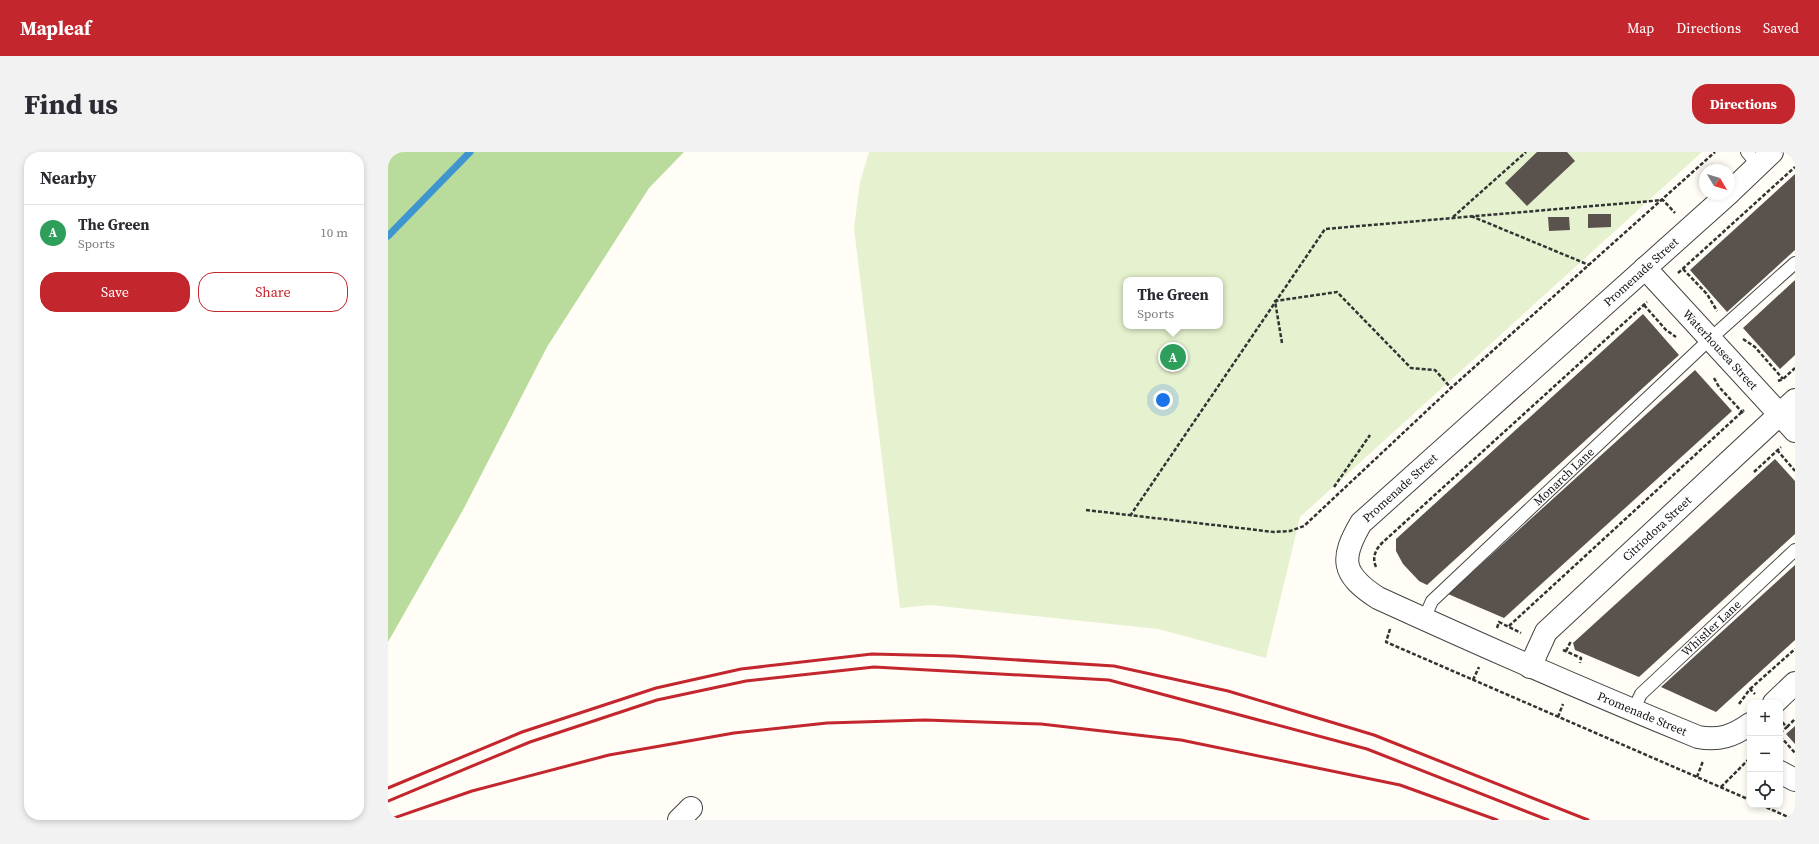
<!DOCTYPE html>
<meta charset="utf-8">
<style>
:root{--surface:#fff;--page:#f2f2f3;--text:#2b2b33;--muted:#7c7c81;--line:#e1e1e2;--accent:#c4262e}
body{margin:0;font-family:"Source Serif 4",serif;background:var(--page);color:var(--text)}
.controls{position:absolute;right:12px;bottom:12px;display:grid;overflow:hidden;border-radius:8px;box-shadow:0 2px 6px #0003}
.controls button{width:36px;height:36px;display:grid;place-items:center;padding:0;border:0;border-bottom:1px solid var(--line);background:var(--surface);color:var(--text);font:20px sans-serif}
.compass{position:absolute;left:1311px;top:12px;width:36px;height:36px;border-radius:50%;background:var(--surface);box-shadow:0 2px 6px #0003;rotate:128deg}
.you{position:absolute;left:775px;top:248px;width:14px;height:14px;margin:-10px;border:3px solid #fff;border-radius:50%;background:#1a73e8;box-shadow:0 0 0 6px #1a73e833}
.badge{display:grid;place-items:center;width:26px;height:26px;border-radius:50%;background:var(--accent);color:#fff;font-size:13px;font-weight:700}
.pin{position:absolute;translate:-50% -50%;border:2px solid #fff;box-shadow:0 1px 4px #0006}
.popup{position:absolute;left:735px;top:125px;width:100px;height:52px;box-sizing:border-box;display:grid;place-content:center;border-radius:8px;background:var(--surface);filter:drop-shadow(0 1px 3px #0005);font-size:13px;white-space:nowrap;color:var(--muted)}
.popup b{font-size:15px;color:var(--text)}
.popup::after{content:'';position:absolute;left:50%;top:100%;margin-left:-8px;border:8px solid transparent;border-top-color:var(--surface)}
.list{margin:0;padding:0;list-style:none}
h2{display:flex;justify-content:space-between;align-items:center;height:52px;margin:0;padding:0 16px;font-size:17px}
h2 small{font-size:13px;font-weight:400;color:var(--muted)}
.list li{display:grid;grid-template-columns:26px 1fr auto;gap:12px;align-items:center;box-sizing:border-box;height:56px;padding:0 16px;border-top:1px solid var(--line)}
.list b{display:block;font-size:15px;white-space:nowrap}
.list p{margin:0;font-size:13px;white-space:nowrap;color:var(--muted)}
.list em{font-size:13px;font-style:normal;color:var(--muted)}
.actions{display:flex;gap:8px;padding:12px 16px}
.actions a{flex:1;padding:9px 0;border:1px solid var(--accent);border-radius:16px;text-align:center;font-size:14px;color:var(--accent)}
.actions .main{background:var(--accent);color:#fff}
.icon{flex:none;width:22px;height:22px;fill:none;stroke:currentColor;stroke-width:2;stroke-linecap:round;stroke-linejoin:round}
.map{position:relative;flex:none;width:1407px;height:668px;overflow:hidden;border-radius:16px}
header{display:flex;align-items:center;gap:24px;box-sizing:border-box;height:56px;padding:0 20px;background:var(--accent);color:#fff}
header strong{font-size:19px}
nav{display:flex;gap:22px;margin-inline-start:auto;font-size:14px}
.intro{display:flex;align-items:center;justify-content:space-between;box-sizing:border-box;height:96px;padding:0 24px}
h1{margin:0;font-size:28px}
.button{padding:10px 18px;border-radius:16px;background:var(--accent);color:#fff;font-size:14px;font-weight:700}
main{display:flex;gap:24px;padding:0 24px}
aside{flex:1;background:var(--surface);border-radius:16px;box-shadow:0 2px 6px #0003}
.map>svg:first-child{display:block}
.forest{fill:#b9dc9c}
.pitch{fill:#e6f2cf;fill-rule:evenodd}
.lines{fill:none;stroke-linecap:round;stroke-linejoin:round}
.stream{stroke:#3f96cf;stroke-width:7}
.building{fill:#5a524d}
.service-casing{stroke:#444;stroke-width:14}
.minor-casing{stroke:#444;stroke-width:24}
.path{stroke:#333;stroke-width:2.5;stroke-dasharray:4 2;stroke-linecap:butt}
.service{stroke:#fff;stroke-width:12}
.minor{stroke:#fff;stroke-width:22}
.rail{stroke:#c4262e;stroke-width:3}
.labels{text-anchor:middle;stroke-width:4;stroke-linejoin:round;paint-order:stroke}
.street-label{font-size:12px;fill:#111;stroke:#fff}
</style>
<header>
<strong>Mapleaf</strong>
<nav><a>Map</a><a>Directions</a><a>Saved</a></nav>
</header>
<div class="intro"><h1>Find us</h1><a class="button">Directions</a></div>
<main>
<aside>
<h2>Nearby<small></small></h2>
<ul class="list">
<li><span class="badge" style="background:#2e9e5b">A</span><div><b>The Green</b><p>Sports</p></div><em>10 m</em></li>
</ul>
<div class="actions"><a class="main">Save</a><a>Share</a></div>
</aside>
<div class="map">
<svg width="1407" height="668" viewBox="0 0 1407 668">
<rect width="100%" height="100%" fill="#fffdf5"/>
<path class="forest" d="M 0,0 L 296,0 L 261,36 L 159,195 L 75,358 L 0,490 Z"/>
<path class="pitch" d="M 481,0 L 1314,0 L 912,365 L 878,506 L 770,477 L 542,453 L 512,456 L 466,76 L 472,30 ZM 738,128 L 832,128 L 832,174 L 738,174 Z"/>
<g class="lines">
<path class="stream" d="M 0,84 L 82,0"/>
</g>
<g class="building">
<path d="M 1149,0 L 1179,0 L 1187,9 L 1139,54 L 1117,31 Z"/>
<path d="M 1407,22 L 1407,98 L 1339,160 L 1302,118 Z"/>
<path d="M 1200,62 L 1223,62 L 1223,75 L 1200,76 Z"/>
<path d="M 1160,65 L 1181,65 L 1182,78 L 1161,79 Z"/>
<path d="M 1407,128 L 1407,203 L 1392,217 L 1355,176 Z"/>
<path d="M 1255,162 L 1291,203 L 1039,433 L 1031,429 L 1015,412 L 1008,399 L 1008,387 Z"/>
<path d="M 1307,218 L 1344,259 L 1116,466 L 1060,442 Z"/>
<path d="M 1387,307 L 1407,329 L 1407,382 L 1251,525 L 1187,498 L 1185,491 Z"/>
<path d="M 1407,413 L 1407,488 L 1328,560 L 1273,535 Z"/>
<path d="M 1407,574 L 1407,592 L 1398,582 Z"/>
</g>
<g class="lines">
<g class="service-casing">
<g id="service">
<path d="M 1359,0 L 1370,13"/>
<path id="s1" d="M 1036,467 L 1044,449 L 1322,187 L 1407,111"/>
<path id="s2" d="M 1245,559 L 1253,542 L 1407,398"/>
</g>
</g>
<g class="minor-casing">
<g id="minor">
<path d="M 1341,41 L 1384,0"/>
<path id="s3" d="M 1340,42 L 973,371 C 952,407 953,422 990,446 C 1095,494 1202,541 1310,585 C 1331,589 1345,584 1362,572"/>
<path id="s4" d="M 1257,116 L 1407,279"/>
<path id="s5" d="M 1142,515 L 1158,480 L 1407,248"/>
<path d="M 1386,551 L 1407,531"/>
<path d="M 1392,620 L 1407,628"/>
<path d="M 291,668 L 303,656"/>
</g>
</g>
<g class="path">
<path d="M 1083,64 L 1201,113"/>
<path d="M 1065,65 L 1138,0"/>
<path d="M 1295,117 L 1319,142 L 1329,159"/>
<path d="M 1290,121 L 1407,15"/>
<path d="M 1256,153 L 1278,178 L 1288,185"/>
<path d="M 1355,187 L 1367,195 L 1395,227"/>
<path d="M 894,191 L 887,149 L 949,140 L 1023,216 L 1047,218 L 1063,236"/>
<path d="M 1326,226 L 1331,235 L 1355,261"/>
<path d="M 1390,229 L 1395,227 L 1407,216"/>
<path d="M 1389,298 L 1407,319"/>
<path d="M 1366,320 L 1393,295"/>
<path d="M 946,335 L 982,283"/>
<path d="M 698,358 L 886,380 L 902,379 L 916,374 L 1063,236 L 1327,0"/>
<path d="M 742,364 L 937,77 L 1275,48 L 1287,61"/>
<path d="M 988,415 C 984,406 987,398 994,391 L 1259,150"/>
<path d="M 1121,474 L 1356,258"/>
<path d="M 1109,476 L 1111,470 L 1133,481"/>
<path d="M 1002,477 L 998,490 L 1362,648"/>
<path d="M 1175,498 L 1193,506 L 1192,511"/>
<path d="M 1178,499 L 1183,489"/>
<path d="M 1085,528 L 1091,515"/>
<path d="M 1362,537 L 1407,497"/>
<path d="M 1351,552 L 1362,537 L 1367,542"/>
<path d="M 1170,565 L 1175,552"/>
<path d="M 1399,575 L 1407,567"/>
<path d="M 1392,581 L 1399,575 L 1394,570"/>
<path d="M 1392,584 L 1407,601"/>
<path d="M 1309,625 L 1315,609"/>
<path d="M 1333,635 L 1362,606"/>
<path d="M 1373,653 L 1407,668"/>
</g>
<use href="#service" class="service"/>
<use href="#minor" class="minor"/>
<g class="rail">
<path d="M 0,636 L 134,580 L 268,536 L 353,517 L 484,502 L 566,504 L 726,514 L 840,539 L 986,583 L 1200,668"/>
<path d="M 0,649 L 142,590 L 269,548 L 358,529 L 486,515 L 721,528 L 979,597 L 1160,668"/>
<path d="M 0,668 L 84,639 L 221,603 L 346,581 L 439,571 L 537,568 L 653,572 L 793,588 L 1012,633 L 1109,668"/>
</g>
</g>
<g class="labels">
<g class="street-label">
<text transform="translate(1253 120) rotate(-42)" y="4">Promenade Street</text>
<text dy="4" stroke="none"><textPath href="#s4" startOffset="111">Waterhousea Street</textPath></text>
<text dy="4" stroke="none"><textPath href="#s1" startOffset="201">Monarch Lane</textPath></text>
<text transform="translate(1012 336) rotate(-42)" y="4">Promenade Street</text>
<text dy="4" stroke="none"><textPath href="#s5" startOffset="190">Citriodora Street</textPath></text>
<text dy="4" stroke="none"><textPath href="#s2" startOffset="115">Whistler Lane</textPath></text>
<text dy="4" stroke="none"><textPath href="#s3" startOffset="872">Promenade Street</textPath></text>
</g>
</g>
</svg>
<div class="controls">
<button>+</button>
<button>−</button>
<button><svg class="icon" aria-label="locate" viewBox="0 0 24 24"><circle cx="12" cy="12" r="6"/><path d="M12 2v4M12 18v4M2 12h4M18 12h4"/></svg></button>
</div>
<svg class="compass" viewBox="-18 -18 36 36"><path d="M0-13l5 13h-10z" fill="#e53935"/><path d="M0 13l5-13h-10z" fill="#7c7c81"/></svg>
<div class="you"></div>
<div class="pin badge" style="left:785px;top:205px;background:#2e9e5b">A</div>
<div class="popup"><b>The Green</b>Sports</div>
</div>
</main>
